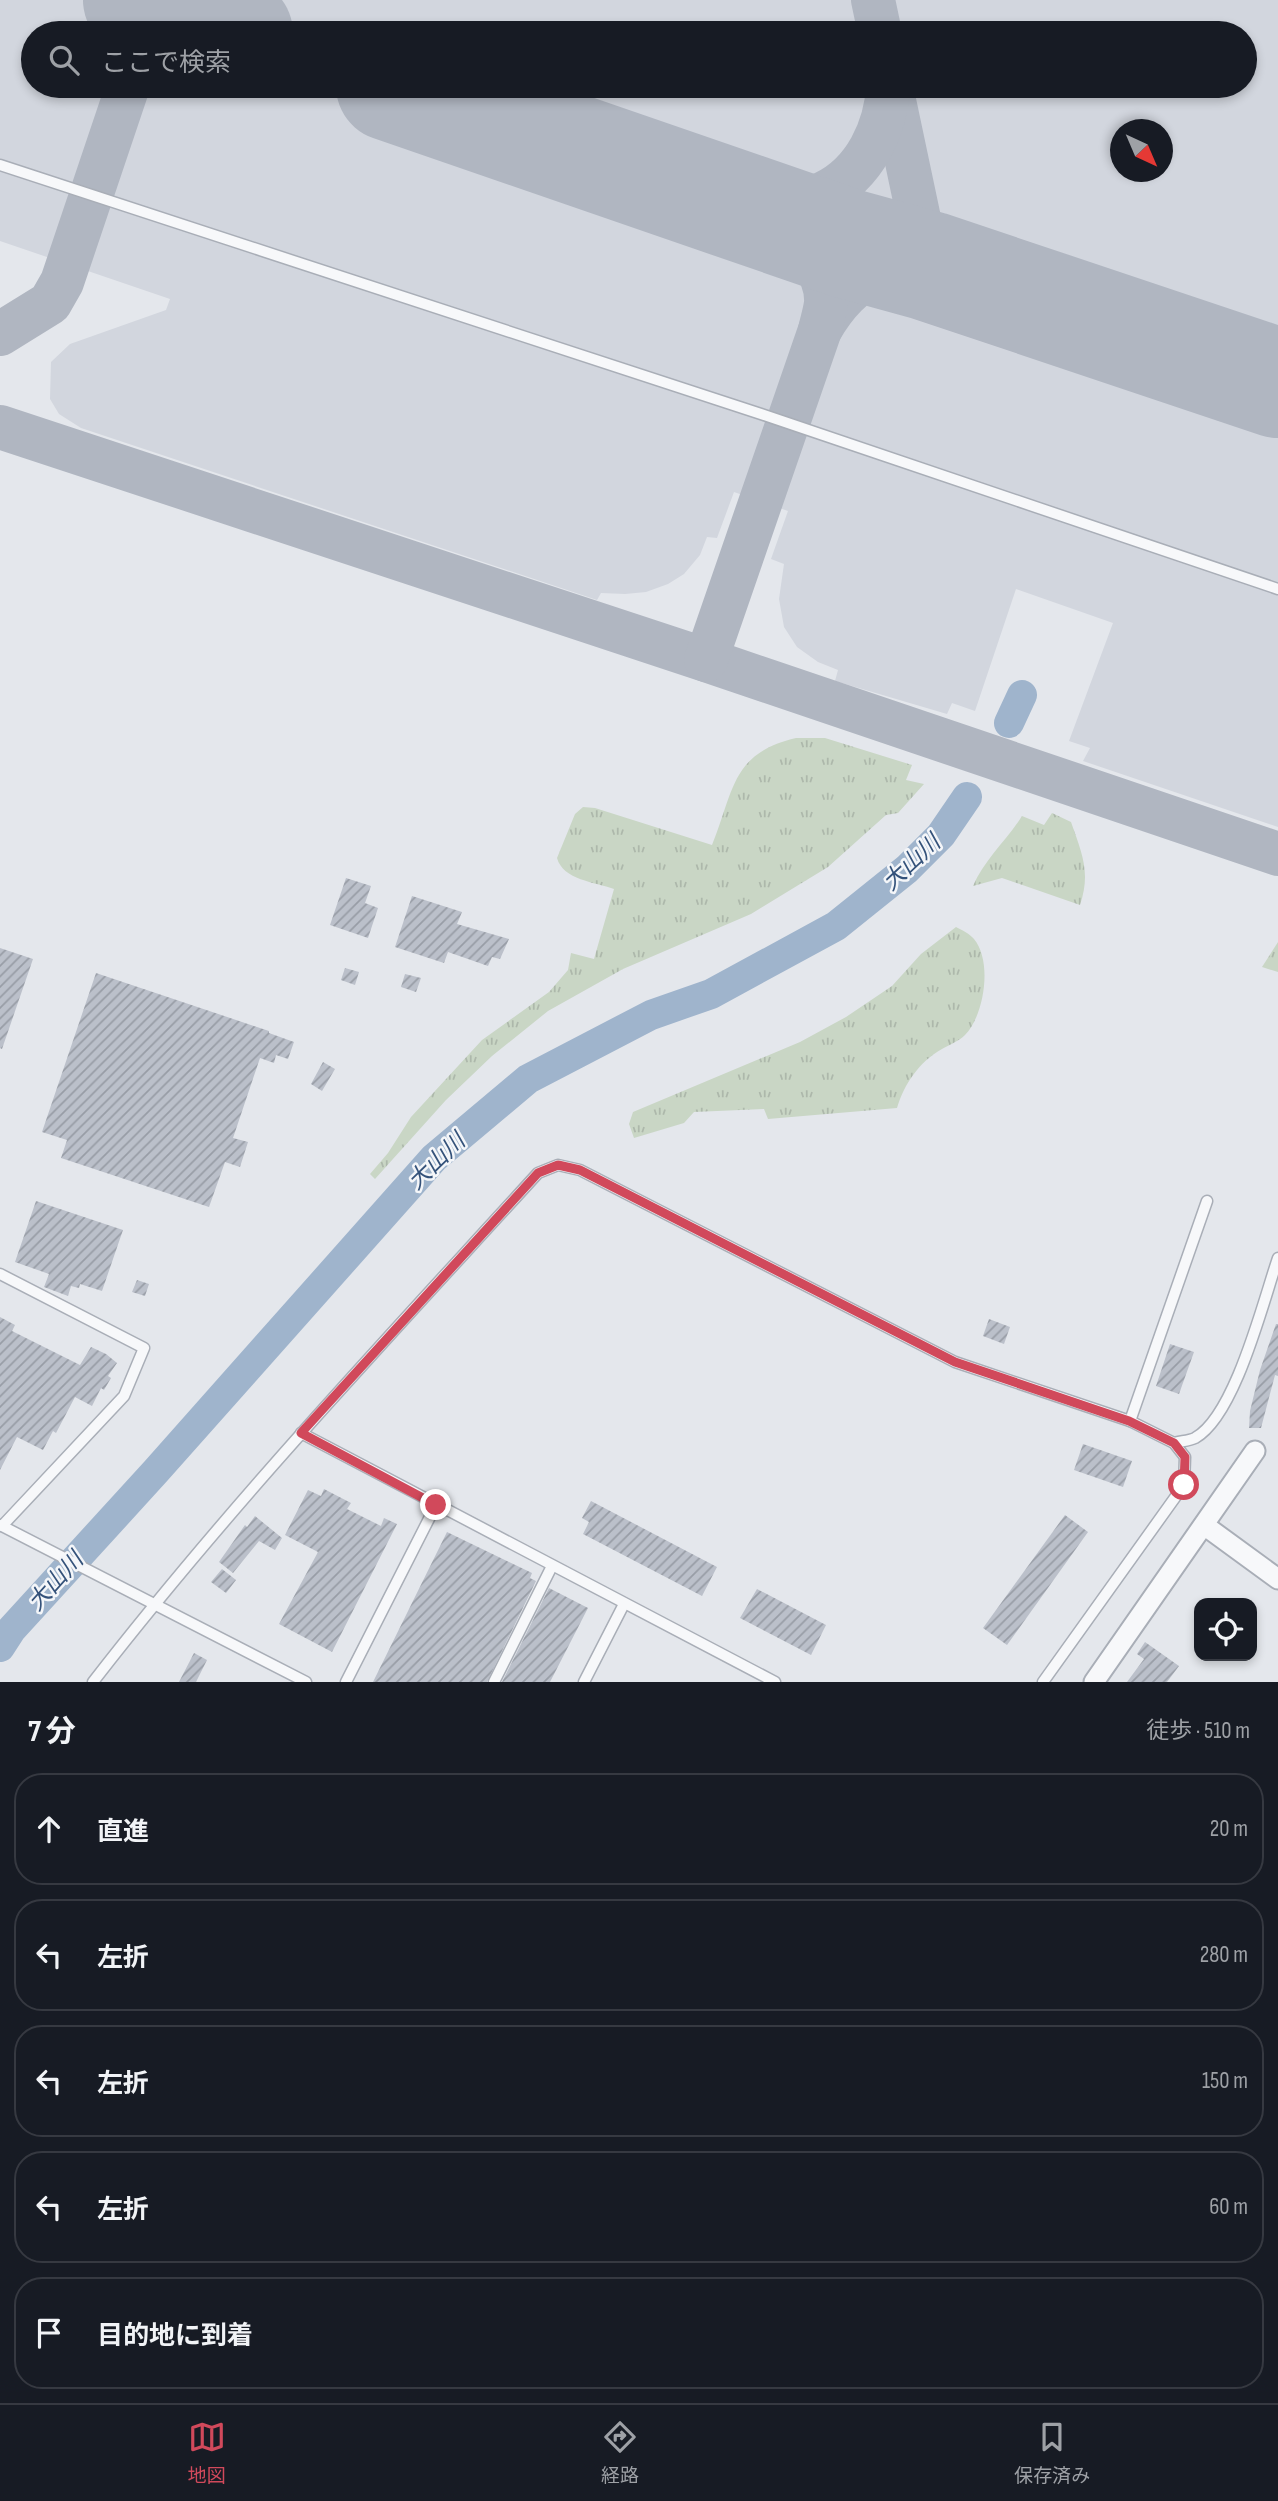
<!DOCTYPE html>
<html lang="ja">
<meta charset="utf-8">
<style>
:root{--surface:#171b24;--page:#20242c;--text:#f1f3f6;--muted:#9ea1a6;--line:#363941;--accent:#d1495b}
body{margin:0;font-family:"Sofia Sans Condensed","Noto Sans JP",sans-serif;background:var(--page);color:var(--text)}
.controls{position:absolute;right:21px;bottom:21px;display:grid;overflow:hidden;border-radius:14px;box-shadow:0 4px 10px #0003}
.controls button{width:63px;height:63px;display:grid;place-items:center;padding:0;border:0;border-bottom:2px solid var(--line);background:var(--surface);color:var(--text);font:35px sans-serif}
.compass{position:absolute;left:1110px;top:119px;width:63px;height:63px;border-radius:50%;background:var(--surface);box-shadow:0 4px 10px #0003;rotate:136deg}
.stop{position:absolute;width:21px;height:21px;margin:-16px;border:5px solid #d1495b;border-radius:50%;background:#fff}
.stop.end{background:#d1495b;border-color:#fff;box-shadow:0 2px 7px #0008}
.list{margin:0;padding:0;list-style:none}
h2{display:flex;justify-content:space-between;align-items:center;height:91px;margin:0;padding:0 28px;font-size:30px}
h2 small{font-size:23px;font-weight:400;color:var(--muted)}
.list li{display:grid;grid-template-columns:46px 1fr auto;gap:21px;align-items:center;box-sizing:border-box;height:112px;margin:0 14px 14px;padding:0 14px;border:2px solid var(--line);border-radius:28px}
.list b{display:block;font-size:26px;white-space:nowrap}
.list em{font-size:23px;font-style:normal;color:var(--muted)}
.icon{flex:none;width:38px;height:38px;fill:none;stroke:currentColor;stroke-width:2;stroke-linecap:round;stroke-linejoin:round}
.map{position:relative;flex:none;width:1278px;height:1682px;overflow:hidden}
.search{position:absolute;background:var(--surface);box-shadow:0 4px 10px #0003;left:21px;right:21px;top:21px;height:77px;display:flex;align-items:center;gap:18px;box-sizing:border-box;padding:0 24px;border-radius:38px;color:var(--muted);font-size:26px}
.sheet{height:721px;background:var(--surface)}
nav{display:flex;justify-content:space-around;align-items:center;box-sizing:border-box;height:98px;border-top:2px solid var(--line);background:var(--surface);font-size:19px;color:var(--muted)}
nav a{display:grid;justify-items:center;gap:4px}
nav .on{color:var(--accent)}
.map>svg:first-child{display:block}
.built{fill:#d2d6de;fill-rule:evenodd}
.grass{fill:url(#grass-tufts)}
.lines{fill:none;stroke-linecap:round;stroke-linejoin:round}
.river{stroke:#9fb4cc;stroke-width:30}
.taxiway{stroke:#b0b6c1;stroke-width:44}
.runway{stroke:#b0b6c1;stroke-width:110}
.building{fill:url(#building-hatch)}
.service-casing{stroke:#a9aeb7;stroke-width:13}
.minor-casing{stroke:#a9aeb7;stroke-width:23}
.service{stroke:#f7f8fa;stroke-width:10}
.minor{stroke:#f7f8fa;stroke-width:19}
.route{stroke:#d1495b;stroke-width:9}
.labels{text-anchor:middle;stroke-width:5;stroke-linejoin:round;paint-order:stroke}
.water-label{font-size:23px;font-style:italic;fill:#34527a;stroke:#f4f6f9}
</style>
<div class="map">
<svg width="1278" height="1682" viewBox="0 0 1278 1682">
<defs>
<pattern id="grass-tufts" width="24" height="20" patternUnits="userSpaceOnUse" patternTransform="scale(1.75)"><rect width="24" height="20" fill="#c9d6c5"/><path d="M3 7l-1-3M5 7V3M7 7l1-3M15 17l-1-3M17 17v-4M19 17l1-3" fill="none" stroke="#adb8ab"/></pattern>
<pattern id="building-hatch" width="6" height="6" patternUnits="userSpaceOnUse" patternTransform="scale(1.75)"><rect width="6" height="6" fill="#bbc0ca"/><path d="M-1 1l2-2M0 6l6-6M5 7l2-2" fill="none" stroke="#989da6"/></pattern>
</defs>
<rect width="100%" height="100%" fill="#e4e7ec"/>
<path class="built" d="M 0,0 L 1278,0 L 1278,827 L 1083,761 L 1090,748 L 1069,741 L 1113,623 L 1016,589 L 975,711 L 952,703 L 947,714 L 835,681 L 838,670 L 818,662 L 797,647 L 784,627 L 779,599 L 784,564 L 771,559 L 788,511 L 734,492 L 717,538 L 707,537 L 700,555 L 684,574 L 668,584 L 646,592 L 625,594 L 601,593 L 597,600 L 81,428 L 59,414 L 50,399 L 51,362 L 70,344 L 166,310 L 170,299 L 0,241 ZM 33,33 L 1245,33 L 1245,86 L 33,86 ZM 1120,130 L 1162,130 L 1162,172 L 1120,172 Z"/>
<g class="grass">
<path d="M 796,738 L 825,738 L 912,765 L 906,780 L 924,784 L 898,813 L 886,815 L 828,867 L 751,914 L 623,969 L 548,1011 L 492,1056 L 446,1100 L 375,1179 L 370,1174 L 388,1153 L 411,1117 L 482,1040 L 549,992 L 568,970 L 571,953 L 594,959 L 614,889 C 595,882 563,880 557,858 L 575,814 L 583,807 L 595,808 L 712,845 C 734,791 731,753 796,738 Z"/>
<path d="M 1052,813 L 1071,822 C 1082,853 1091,873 1080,905 L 1002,878 L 973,886 C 984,860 1007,840 1022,816 L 1044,825 Z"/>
<path d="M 956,927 C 962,930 970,934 974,939 C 993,962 984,1016 965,1035 C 959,1041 949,1045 942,1049 C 919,1062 904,1084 897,1108 L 768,1119 L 764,1109 L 694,1112 L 684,1123 L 634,1138 L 629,1124 L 633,1112 L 800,1042 L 846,1017 L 892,986 L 921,954 Z"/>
<path d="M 1278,942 L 1278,972 L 1262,967 Z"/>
</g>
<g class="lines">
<g class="river">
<path d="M 1009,723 L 1022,695"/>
<path d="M 0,1647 L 11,1630 L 156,1471 L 434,1158 L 528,1079 L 651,1015 L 711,994 L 836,926 L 907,869 L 941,835 L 967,797"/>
</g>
<g class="taxiway">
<path d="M 873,0 L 880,33"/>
<path d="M 146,33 L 155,5"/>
<path d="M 892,91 L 929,266"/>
<path d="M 738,205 C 767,206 797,206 824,193 C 865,174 886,128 888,86"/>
<path d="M 820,330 C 835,304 853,283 882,271 C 892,267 904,266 914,262"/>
<path d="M 0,334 L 50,303 L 62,282 L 128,86"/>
<path d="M 0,427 L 706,660 L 1278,854"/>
<path d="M 706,660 L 820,330 C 822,321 825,312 826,303 C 828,270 797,240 776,218"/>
</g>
<g class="runway">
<path d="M 138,0 L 238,33"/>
<path d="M 391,86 L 849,244 L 929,266 L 1278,383"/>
</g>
</g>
<g class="building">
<path d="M 346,878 L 371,886 L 365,903 L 378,908 L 368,938 L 330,925 Z"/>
<path d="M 412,896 L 462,912 L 457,924 L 509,939 L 500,959 L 492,957 L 488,966 L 448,952 L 444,963 L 395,947 Z"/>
<path d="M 0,948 L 33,959 L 2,1049 L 0,1048 Z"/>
<path d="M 345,968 L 359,972 L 355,985 L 341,980 Z"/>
<path d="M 96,973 L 269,1031 L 269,1033 L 294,1042 L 288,1059 L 276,1055 L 274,1063 L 260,1058 L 233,1138 L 248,1142 L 240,1167 L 225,1162 L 209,1207 L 61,1158 L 67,1140 L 42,1132 Z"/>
<path d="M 405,974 L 421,978 L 416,992 L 401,987 Z"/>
<path d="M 323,1062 L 335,1069 L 322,1091 L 311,1084 Z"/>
<path d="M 36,1201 L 123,1230 L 102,1291 L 80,1284 L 79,1288 L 71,1286 L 68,1296 L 44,1287 L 49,1274 L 15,1262 Z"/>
<path d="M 137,1280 L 149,1284 L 145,1296 L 132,1292 Z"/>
<path d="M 0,1317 L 15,1325 L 12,1331 L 80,1365 L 91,1347 L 106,1354 L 117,1363 L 108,1376 L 111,1378 L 104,1390 L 101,1388 L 92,1406 L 75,1397 L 56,1433 L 53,1431 L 43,1450 L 17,1437 L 0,1470 Z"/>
<path d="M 989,1319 L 1010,1327 L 1004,1344 L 983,1336 Z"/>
<path d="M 1276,1324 L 1278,1324 L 1278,1376 L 1275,1375 L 1261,1428 L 1249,1428 L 1250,1411 L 1260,1370 Z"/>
<path d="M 1170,1344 L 1194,1352 L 1179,1394 L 1156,1386 Z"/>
<path d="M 1083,1444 L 1132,1461 L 1123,1487 L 1074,1470 Z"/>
<path d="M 324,1489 L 351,1503 L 347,1509 L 381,1526 L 384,1518 L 397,1524 L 332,1652 L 279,1624 L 318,1552 L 285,1535 L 308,1490 L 321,1496 Z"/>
<path d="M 591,1501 L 717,1567 L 702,1596 L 583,1534 L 589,1522 L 582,1518 Z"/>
<path d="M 1065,1515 L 1088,1532 L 1007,1645 L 983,1628 Z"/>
<path d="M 255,1516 L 282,1538 L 275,1550 L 259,1541 L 233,1573 L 219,1562 L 245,1525 L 247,1527 Z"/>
<path d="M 447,1532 L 532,1573 L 530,1578 L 536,1581 L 487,1682 L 373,1682 Z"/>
<path d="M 222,1569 L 236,1580 L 226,1593 L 211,1582 Z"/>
<path d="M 549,1588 L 588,1608 L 550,1682 L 502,1682 Z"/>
<path d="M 757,1589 L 826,1625 L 811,1655 L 740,1618 Z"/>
<path d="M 1145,1642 L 1179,1666 L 1167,1682 L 1127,1682 L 1144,1659 L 1137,1654 Z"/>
<path d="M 194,1653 L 207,1660 L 196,1682 L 179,1682 Z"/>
</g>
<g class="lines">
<g class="service-casing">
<g id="service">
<path d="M 0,165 L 761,414 L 1278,589"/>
<path d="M 0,1274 L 144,1348 L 124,1396 L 2,1526"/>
<path d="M 1130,1421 L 1207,1201"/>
<path d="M 301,1433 L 775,1682"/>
<path d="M 1174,1443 C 1181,1441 1189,1441 1195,1438 C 1235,1416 1263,1302 1278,1258"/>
<path d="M 0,1525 L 306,1682"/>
<path d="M 93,1682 C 231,1504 386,1340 538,1173 L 558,1165 L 580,1170 L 955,1362 L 1130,1421 L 1174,1443 L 1185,1457 L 1184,1485 L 1043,1682"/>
<path d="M 346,1682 L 436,1505"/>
<path d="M 494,1682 L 552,1566"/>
<path d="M 584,1682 L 624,1604"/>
</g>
</g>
<g class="minor-casing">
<g id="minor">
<path d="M 1204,1525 L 1278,1579"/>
<path d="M 1094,1682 L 1255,1451"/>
</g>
</g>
<use href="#service" class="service"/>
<use href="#minor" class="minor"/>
</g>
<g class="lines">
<path class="route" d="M 436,1505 L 301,1433 L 538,1173 L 558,1165 L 580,1170 L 955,1362 L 1129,1421 L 1174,1443 L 1185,1457 L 1184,1485"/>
</g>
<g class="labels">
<g class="water-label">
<text transform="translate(911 862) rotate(-43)" y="8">大山川</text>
<text transform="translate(436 1161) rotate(-44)" y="8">大山川</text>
<text transform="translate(55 1581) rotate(-48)" y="8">大山川</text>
</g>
</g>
</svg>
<div class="controls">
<button><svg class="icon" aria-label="locate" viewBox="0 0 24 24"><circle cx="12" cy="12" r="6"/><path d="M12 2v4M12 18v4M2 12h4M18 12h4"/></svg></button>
</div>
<svg class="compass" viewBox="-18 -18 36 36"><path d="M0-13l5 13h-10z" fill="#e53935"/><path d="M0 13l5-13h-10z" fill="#9ea1a6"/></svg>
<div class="stop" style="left:1184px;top:1485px"></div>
<div class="stop end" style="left:436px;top:1505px"></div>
<div class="search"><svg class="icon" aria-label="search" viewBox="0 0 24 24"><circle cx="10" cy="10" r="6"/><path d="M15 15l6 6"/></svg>ここで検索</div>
</div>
<section class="sheet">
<h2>7 分<small>徒歩 · 510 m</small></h2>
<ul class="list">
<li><svg class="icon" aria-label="ahead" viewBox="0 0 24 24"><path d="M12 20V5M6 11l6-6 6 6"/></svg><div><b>直進</b></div><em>20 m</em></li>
<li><svg class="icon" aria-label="left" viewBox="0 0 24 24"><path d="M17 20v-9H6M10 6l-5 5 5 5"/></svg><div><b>左折</b></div><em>280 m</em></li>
<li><svg class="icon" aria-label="left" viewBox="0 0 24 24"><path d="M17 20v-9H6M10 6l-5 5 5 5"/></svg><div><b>左折</b></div><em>150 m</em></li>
<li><svg class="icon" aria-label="left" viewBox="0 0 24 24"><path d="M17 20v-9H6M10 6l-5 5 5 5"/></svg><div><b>左折</b></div><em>60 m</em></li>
<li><svg class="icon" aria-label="arrive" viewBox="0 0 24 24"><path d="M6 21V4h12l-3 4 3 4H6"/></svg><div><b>目的地に到着</b></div></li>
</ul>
</section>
<nav>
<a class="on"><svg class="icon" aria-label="map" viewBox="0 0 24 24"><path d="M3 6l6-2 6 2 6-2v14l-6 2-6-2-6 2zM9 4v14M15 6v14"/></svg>地図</a>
<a><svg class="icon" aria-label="directions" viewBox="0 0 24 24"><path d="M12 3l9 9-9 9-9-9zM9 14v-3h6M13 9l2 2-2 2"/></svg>経路</a>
<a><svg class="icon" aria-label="saved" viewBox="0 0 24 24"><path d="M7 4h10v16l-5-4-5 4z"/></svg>保存済み</a>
</nav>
